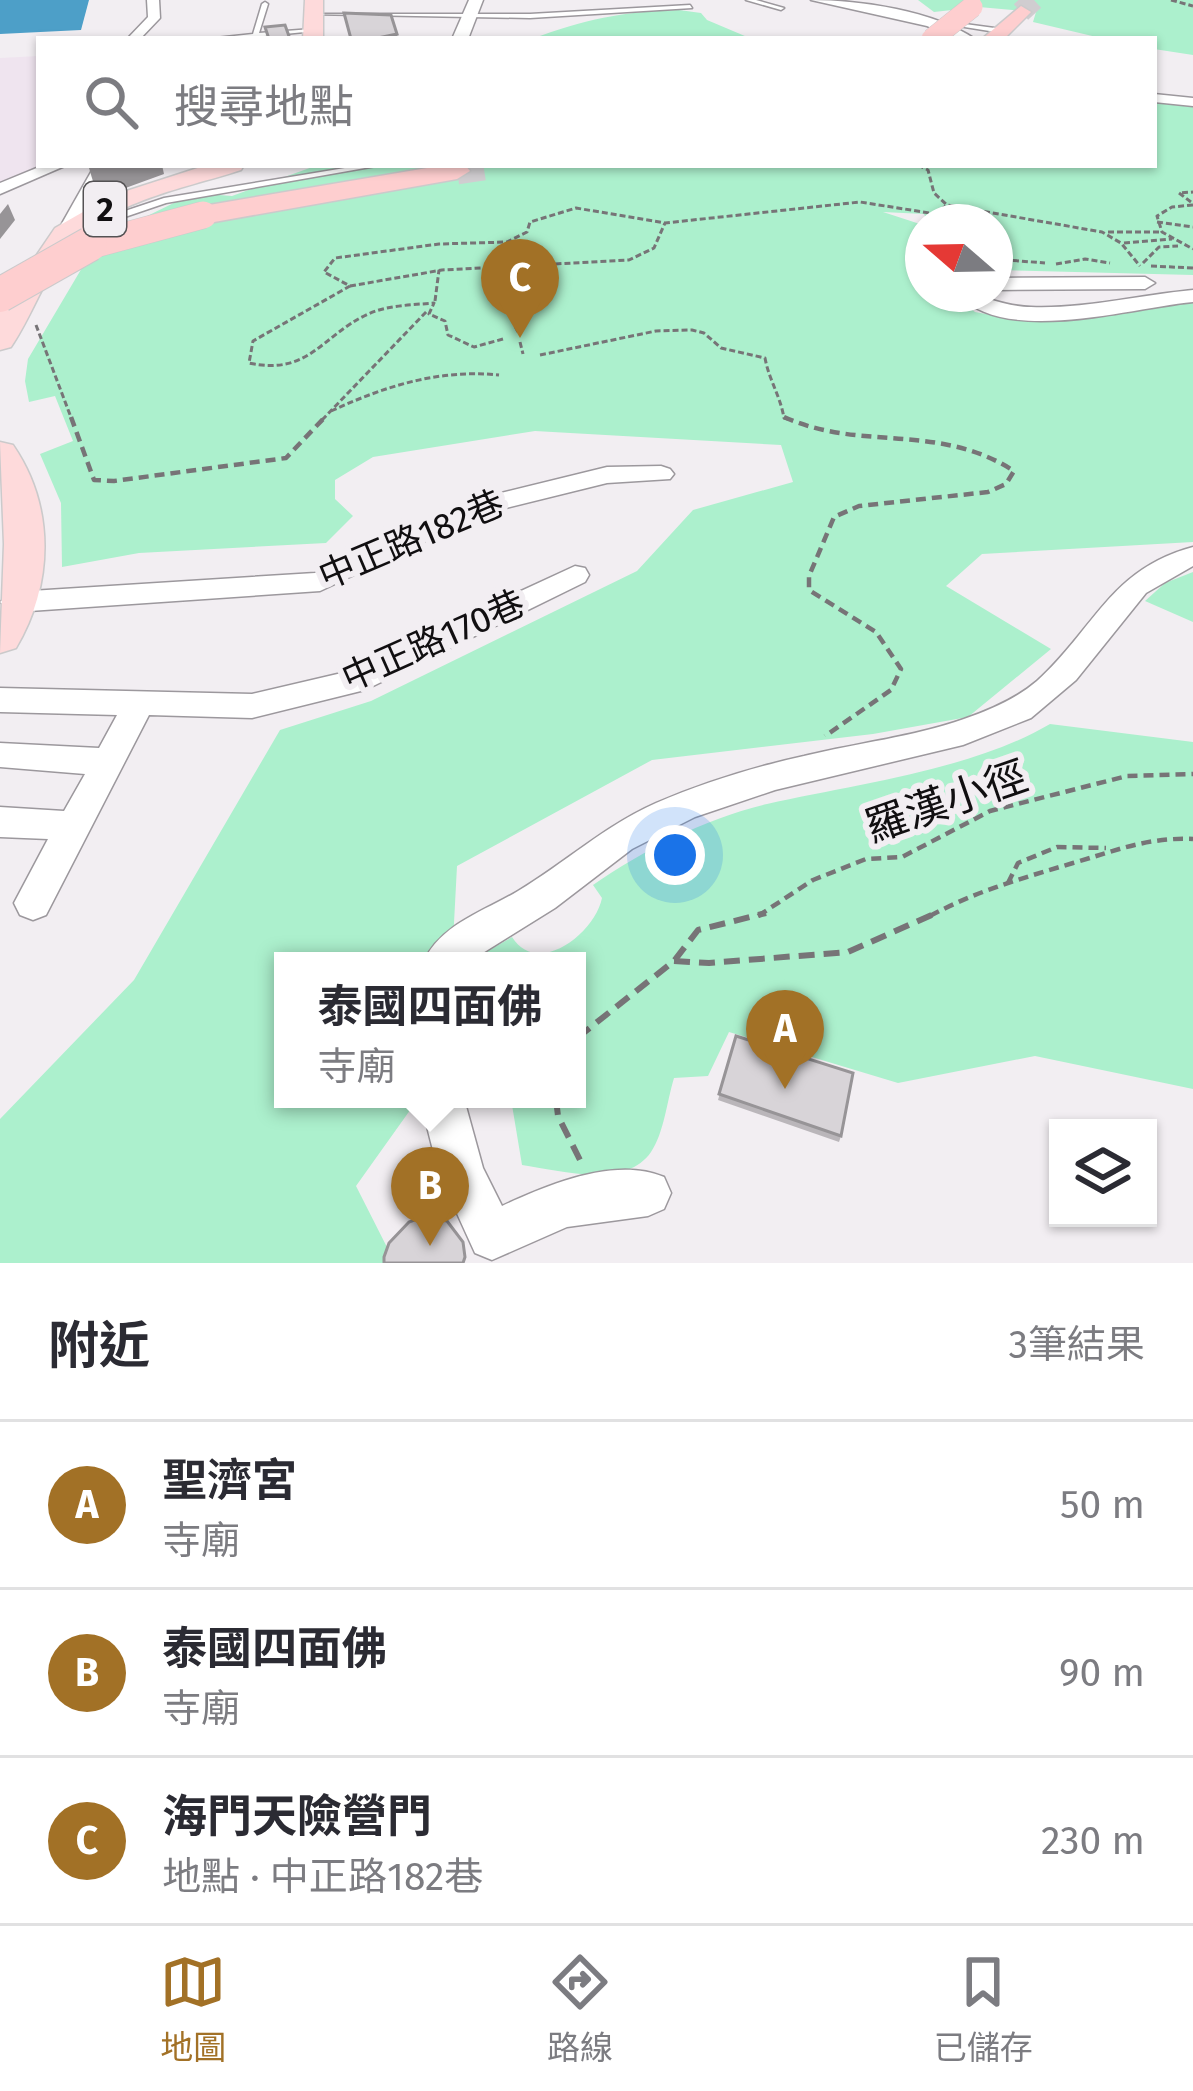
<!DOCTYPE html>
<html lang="zh-TW">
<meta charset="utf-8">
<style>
:root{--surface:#fff;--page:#f2f2f3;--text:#2b2b33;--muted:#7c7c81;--line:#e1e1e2;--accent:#a27126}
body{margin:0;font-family:"Fira Sans","Noto Sans TC",sans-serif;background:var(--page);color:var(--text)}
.controls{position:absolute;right:36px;bottom:36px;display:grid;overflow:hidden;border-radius:0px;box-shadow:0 3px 9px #0004}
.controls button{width:108px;height:108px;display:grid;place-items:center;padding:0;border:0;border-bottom:3px solid var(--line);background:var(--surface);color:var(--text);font:60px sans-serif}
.compass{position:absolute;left:905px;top:204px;width:108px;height:108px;border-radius:50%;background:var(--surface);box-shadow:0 3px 9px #0004;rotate:290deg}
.you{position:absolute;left:675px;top:855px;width:42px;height:42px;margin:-30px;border:9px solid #fff;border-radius:50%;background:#1a73e8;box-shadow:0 0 0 18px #1a73e833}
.badge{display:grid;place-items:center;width:78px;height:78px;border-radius:50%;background:var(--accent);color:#fff;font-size:39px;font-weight:700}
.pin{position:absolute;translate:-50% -99px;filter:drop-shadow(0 3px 6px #0008)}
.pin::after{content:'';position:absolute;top:63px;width:42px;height:36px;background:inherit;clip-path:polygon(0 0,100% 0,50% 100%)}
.popup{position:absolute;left:274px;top:952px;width:312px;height:156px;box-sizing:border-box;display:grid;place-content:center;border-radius:0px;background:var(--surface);filter:drop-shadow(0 3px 9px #0005);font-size:39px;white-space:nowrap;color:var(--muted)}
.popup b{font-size:45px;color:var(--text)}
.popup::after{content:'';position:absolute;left:50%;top:100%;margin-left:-24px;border:24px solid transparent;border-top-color:var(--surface)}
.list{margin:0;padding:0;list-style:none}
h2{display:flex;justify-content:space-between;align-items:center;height:156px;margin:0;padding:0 48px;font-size:51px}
h2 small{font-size:39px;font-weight:400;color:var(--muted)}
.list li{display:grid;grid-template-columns:78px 1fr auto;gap:36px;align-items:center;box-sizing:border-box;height:168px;padding:0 48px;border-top:3px solid var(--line)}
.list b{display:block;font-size:45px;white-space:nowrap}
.list p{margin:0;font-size:39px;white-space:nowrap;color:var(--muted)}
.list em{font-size:39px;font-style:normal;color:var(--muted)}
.icon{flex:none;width:66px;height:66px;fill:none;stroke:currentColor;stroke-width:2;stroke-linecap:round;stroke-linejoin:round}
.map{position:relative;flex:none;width:1193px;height:1263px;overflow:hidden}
.search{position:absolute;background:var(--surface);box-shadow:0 3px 9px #0004;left:36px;right:36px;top:36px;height:132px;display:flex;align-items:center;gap:30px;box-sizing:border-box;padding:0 42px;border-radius:0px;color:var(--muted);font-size:45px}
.sheet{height:660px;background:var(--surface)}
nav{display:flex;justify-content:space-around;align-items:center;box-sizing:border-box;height:168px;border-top:3px solid var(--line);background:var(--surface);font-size:33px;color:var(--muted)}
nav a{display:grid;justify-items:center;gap:6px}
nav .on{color:var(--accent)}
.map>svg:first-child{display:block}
.built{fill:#efe4ef}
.green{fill:#acf0cd}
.water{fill:#4d9fc8}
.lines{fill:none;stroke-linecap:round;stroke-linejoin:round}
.trunk-tunnel-far1{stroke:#d0cdd0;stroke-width:21;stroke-dasharray:21 10;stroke-linecap:butt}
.trunk-tunnel{stroke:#d0cdd0;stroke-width:27;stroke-dasharray:27 14;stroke-linecap:butt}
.service-casing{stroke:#9c989d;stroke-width:3}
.minor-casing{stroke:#9c989d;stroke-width:3}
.tertiary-casing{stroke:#9c989d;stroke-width:3}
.primary-casing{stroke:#cbcacb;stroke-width:3}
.trunk-casing{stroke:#cbcacb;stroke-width:3}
.path-far2{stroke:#777477;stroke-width:3;stroke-dasharray:6 3;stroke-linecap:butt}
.path-far1{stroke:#777477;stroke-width:4.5;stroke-dasharray:10 6;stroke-linecap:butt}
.path{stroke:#777477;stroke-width:6;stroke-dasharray:16 9;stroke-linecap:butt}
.service{fill:#fff;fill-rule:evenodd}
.minor{fill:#fff;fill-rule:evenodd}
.tertiary{fill:#fff;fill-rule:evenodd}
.primary{fill:#fedadb;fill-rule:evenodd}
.trunk{fill:#fececf;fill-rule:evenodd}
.trunk-bridge-far2-casing{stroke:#cbcacb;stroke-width:22;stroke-linecap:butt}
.trunk-bridge-far1-casing{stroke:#cbcacb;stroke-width:28;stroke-linecap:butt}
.trunk-bridge-casing{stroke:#cbcacb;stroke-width:36;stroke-linecap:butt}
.trunk-bridge-far2{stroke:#fececf;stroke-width:21}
.trunk-bridge-far1{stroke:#fececf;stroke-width:27}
.trunk-bridge{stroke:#fececf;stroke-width:34}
.wall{fill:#bab6ba}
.shaded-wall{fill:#979497}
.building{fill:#d8d4d8;stroke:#979497;stroke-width:3}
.labels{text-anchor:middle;stroke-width:12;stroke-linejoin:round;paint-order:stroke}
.shield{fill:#f2eef2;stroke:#545254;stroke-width:3}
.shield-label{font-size:33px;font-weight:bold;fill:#110f11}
.street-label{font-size:36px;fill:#110f11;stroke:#f2eef2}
.near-street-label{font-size:42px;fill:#110f11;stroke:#f2eef2}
</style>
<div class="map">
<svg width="1193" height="1263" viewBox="0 0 1193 1263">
<rect width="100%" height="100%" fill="#f2eef2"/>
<path class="built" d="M 39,56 L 39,165 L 44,165 L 0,183 L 0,58 Z"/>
<g class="green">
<path d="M 918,0 L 1193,0 L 1193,55 L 1154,49 L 1154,39 L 1105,39 L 1033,22 L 1036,12 L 979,7 L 934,12 Z"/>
<path d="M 679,10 L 701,13 L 707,20 L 752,39 L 531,39 C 588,19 618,12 679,10 Z"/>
<path d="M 1154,103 L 1193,107 L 1193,275 L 995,270 L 995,222 L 928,222 L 924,214 L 883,212 L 923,225 L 923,294 L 953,294 L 975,312 L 1013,319 L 1193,300 L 1193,542 L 982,554 L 946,586 L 1051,649 L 968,717 L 873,734 L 652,760 L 457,866 L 452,961 L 283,961 L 283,1099 L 418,1099 L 356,1186 L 395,1263 L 0,1263 L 0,1119 L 134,980 L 280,730 L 371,701 L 637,571 L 693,510 L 793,482 L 781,445 L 535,431 L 373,457 L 335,480 L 335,499 L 353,516 L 326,543 L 139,553 L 62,567 L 61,503 L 40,454 L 73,441 L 55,396 L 29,402 L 25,381 L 28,359 L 89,256 L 135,222 L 194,193 L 232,196 L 318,165 L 1154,165 Z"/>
<path d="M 1193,572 L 1193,622 L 1145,601 L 1165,583 Z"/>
<path d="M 1050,724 L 1193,742 L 1193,1089 L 1035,1056 L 898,1083 L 729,1032 L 708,1076 L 674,1078 C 667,1101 664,1133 651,1152 C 625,1190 558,1170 522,1165 L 511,1099 L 577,1099 L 577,961 L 487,961 L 486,952 L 512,937 C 538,978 595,933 602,898 L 593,885 C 645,849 705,819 767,804 C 856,784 972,770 1050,724 Z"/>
</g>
<path class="water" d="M 0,0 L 89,0 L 81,30 L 0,34 Z"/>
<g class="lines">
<path class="trunk-tunnel-far1" d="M 1021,12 L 1034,0"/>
<path class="trunk-tunnel" d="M 457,171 L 496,165"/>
<g class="service-casing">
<g id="service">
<path d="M 746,0 L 756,0 L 784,8 L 781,10 Z"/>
<path d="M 265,2 L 268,4 L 259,33 L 312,29 L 315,31 L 234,39 L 206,39 L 253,34 L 262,4 Z"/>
<path d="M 690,5 L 692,8 L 530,18 L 308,14 L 530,14 Z"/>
<path d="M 950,22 L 1002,29 L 1005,31 L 1002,33 L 952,25 Z"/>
<path d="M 363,165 L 382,165 L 166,203 L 119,219 L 101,210 L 105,207 L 119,213 L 164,198 Z"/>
</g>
</g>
<g class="minor-casing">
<g id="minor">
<path d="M 147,0 L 159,0 L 160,18 L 140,39 L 127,39 L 148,17 Z"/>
<path d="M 811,0 C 861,0 934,11 975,39 L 958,39 L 927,26 Z"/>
<path d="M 1154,94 L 1193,98 L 1193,106 L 1154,102 Z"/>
<path d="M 44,165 L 67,165 L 0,194 L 0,183 Z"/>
<path d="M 95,165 L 111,165 L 72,238 L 58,238 L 56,234 Z"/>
<path d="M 995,278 L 1145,277 L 1155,283 L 1145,289 L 995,290 Z"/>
<path d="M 1193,290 L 1193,302 C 1131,308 1004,346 958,294 C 984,294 1004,307 1031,307 C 1085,309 1139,295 1193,290 Z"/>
<path d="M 661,466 L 670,469 L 674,474 L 670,479 L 607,483 L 486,513 L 320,591 L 15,612 L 0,602 L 15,592 L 315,573 L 468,501 L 607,467 Z"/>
<path d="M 1193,547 L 1193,566 L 1146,593 L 1076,680 L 1031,718 L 963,745 L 775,790 L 695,817 L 632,849 L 555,908 L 470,961 L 424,961 C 441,924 485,911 518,891 C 565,863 604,826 656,803 C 703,783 754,767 804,756 C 857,743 913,737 964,719 C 990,710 1016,699 1037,681 C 1094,630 1110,569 1193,547 Z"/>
<path d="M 575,566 L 585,568 L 589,575 L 585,582 L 365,690 L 252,718 L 149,715 L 46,915 L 33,920 L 20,915 L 14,903 L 48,839 L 0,837 L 0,807 L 64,811 L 85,774 L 0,767 L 0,743 L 99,748 L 117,715 L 0,712 L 0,688 L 252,694 L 346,672 Z"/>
<path d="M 420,1099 L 464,1099 L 483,1168 L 502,1206 C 547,1185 615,1156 664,1177 L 671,1193 L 664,1209 L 648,1216 L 567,1227 L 492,1260 L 475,1253 L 439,1174 Z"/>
</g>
</g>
<g class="tertiary-casing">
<path id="tertiary" d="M 469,0 L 483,0 L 468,39 L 452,39 Z"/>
</g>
<g class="primary-casing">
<g id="primary">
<path d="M 305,0 L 323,0 L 323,39 L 303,39 Z"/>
<path d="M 207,165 L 244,165 L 241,170 C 180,190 100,202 61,258 C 41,286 30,319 11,347 L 0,350 L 0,309 L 55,228 L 111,196 Z"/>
<path d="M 0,442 L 13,445 C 55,506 54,584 16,648 L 0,653 L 4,544 Z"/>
</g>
</g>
<g class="trunk-casing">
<g id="trunk">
<path d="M 1021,6 L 1031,12 L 1004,39 L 982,39 Z"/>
<path d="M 445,165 L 465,165 L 470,171 L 457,179 L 203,224 L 189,215 L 203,206 Z"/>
</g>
</g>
<g class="path-far2">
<path d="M 1171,0 L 1193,6"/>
<path d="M 918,165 L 928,170 L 934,193 L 947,205"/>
<path d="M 1191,202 L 1179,193 L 1193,192"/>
<path d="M 1193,205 L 1172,207 L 1157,216 L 1162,232 L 1193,249"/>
<path d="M 944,222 L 936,214 L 947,205 L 1102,232 L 1121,243 L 1140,266"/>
<path d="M 1157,222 L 1193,227"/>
<path d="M 1108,232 L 1162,232"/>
<path d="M 1124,243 L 1172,239"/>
<path d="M 995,259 L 1045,263"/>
<path d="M 1143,263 L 1159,247 L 1178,246"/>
<path d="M 1056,264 L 1085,259 L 1110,263"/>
<path d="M 1151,266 L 1193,268"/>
<path d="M 487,270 L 519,334"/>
<path d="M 350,286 L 442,270 L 629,260 L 654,248 L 665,223"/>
<path d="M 435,301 L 439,270"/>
<path d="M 36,325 L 72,420"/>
<path d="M 503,339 L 474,347 L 448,335 L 445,321 L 429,314 L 434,303 C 412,305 388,305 368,314 C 321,336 309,376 249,363 L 253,341 L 350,286 L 324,272 L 335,258 L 439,244 L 507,242 L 527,232 L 530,222 L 576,208 L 665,223 L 860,202 L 936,214"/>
<path d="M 520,342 L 523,354"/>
<path d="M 540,355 L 656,331 L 692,330 L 704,333 L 721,348 L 765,358 C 769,380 780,395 784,418 L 790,420"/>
<path d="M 331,411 C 386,386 438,369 499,375"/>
<path d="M 322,420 L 428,310"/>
</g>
<g class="path-far1">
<path d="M 71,417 L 94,480 L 114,481 L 286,458 L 325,417"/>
<path d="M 784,417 C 861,452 938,422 1014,471 L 1006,484 L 988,492 L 859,506 L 834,517 L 809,576 L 809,590 L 876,632 L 901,669 L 891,690 L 825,736"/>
<path d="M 1008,883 L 1018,863 L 1057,847 L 1106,848"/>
<path d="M 758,916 L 813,880 L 866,859 L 902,857 L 990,811 L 1127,776 L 1193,774"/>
<path d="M 930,916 C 976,891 1023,878 1073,863 C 1115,851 1147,837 1193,839"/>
</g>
<g class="path">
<path d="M 674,961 L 709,963 L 848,952 L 936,913"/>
<path d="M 577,1038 L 674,961 L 698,930 L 766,913"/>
<path d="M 556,1099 L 558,1116 L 581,1162"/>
</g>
<use href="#service" class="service"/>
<use href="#minor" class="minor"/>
<use href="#tertiary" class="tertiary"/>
<use href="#primary" class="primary"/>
<use href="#trunk" class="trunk"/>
<g class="trunk-bridge-far2-casing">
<path id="trunk-bridge-far2" d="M 932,39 L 972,7"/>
</g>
<g class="trunk-bridge-far1-casing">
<path id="trunk-bridge-far1" d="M 84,247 L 203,215"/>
</g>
<g class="trunk-bridge-casing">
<path id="trunk-bridge" d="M 0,295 L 90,244"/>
</g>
<use href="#trunk-bridge-far2" class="trunk-bridge-far2"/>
<use href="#trunk-bridge-far1" class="trunk-bridge-far1"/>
<use href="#trunk-bridge" class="trunk-bridge"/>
</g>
<path class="wall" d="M 736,1036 L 841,1136 L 839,1142 L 718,1100 Z"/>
<g class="shaded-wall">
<path d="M 397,34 L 398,39 L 373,39 Z"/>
<path d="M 97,165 L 162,165 L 164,174 L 98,198 L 89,168 Z"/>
<path d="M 8,204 L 15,220 L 0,239 L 0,214 Z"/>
</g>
<g class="building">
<path d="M 344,13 L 391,15 L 397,34 L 373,39 L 351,39 Z"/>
<path d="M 285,25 L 290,39 L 269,39 L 265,27 Z"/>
<path d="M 736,1036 L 853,1073 L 841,1136 L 719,1094 Z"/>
<path d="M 422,1217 L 447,1221 L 463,1242 L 465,1257 L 463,1263 L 384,1263 L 384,1257 L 389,1243 L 409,1222 Z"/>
</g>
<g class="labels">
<rect class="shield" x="84" y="182" width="42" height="54" rx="9"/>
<g class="shield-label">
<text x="105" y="221">2</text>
</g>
<g class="street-label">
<text transform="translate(411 539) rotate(-23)" y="13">中正路182巷</text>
<text transform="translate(433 640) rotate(-24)" y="13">中正路170巷</text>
</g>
<g class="near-street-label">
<text transform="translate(946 801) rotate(-19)" y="15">羅漢小徑</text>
</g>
</g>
</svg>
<div class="controls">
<button><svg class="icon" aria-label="layers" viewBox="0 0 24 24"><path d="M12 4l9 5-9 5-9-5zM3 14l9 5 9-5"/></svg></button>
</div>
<svg class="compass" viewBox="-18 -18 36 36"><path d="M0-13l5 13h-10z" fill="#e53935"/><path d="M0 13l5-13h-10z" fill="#7c7c81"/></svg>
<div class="you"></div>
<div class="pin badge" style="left:785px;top:1089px">A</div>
<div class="pin badge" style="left:430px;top:1246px">B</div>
<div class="popup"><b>泰國四面佛</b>寺廟</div>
<div class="pin badge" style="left:520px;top:338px">C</div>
<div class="search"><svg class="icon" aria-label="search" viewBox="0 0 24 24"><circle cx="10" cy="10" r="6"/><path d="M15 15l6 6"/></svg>搜尋地點</div>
</div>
<section class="sheet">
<h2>附近<small>3筆結果</small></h2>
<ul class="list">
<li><span class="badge">A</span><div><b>聖濟宮</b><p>寺廟</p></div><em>50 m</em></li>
<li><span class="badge">B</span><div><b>泰國四面佛</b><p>寺廟</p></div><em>90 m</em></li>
<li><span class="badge">C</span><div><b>海門天險營門</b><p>地點 · 中正路182巷</p></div><em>230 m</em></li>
</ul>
</section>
<nav>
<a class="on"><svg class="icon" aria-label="map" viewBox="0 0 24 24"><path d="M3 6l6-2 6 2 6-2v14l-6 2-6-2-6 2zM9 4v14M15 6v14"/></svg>地圖</a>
<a><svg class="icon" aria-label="directions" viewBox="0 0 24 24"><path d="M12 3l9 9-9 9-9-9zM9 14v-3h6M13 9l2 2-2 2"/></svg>路線</a>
<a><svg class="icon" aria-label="saved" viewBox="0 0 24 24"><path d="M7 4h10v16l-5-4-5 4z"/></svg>已儲存</a>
</nav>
